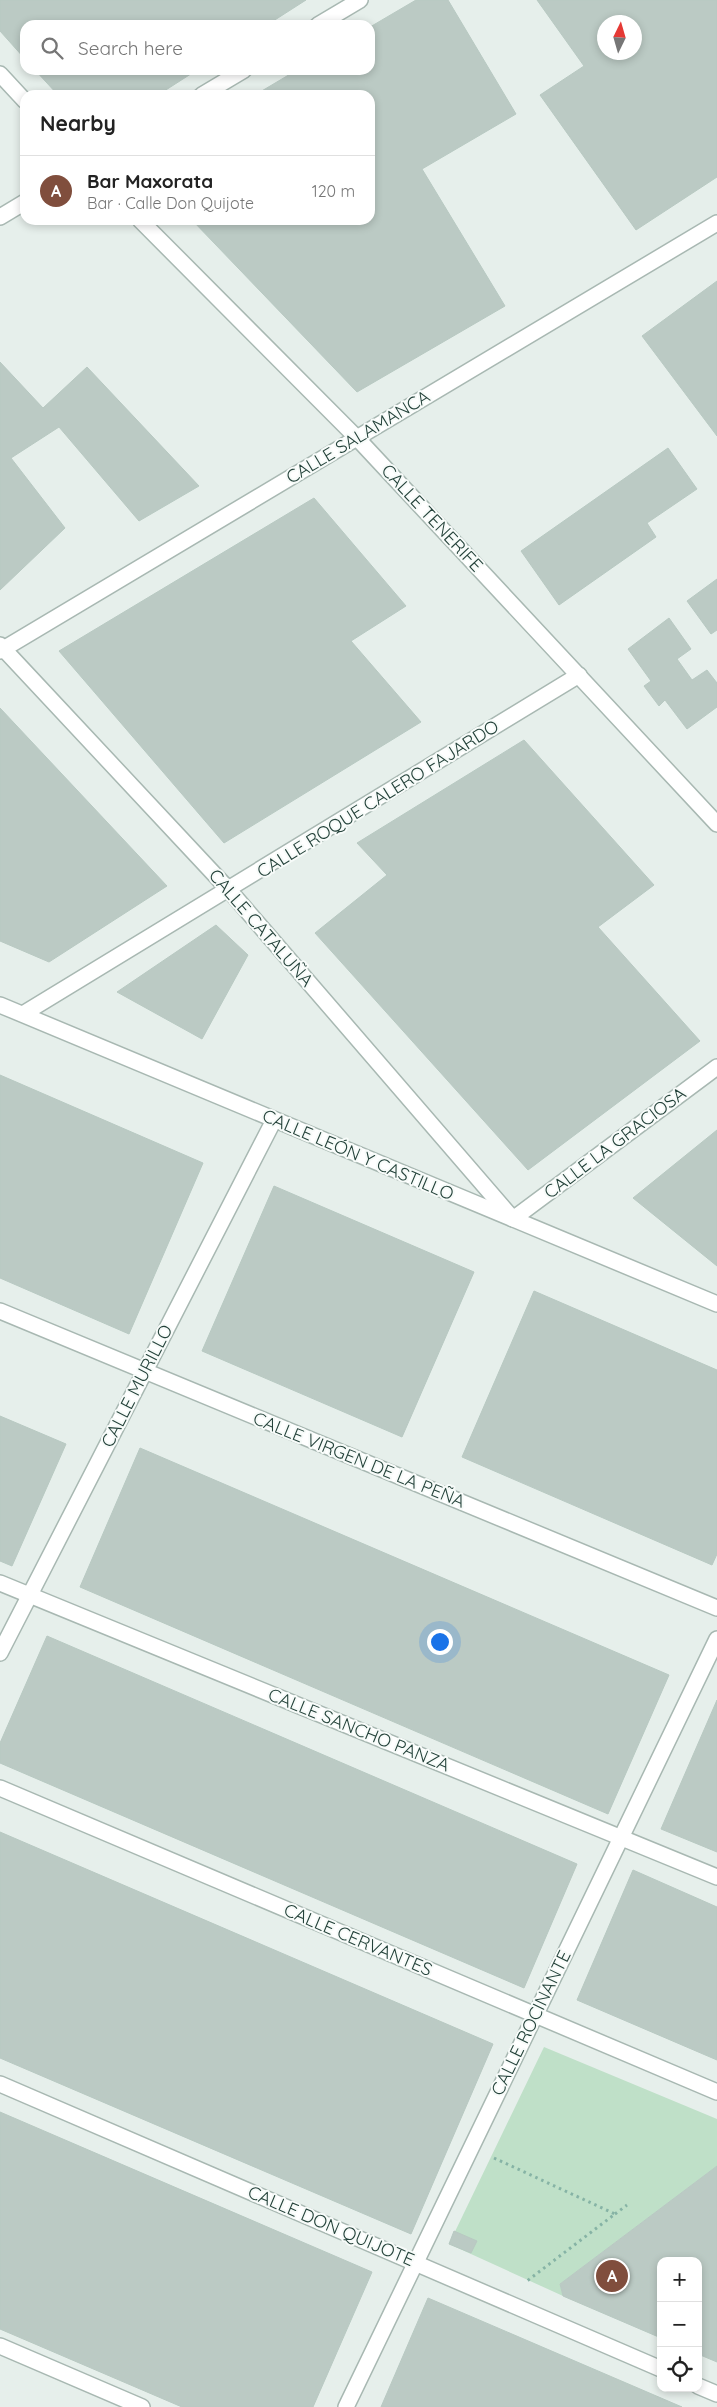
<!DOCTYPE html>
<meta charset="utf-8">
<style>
:root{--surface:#fff;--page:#f2f2f2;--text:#222;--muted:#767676;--line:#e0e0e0;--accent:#804e3d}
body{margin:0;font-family:Quicksand,sans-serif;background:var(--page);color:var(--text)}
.controls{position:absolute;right:15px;bottom:15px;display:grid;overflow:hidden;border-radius:10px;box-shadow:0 2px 8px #0003}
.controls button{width:45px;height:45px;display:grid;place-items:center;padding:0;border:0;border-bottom:1px solid var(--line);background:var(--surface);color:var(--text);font:25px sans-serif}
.compass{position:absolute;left:597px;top:15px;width:45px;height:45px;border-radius:50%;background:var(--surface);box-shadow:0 2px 8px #0003;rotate:5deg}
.you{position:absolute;left:439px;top:1641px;width:18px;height:18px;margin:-12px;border:4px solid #fff;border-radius:50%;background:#1a73e8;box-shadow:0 0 0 8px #1a73e833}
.badge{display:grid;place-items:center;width:32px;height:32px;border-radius:50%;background:var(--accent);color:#fff;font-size:16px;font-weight:700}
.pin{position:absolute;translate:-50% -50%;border:2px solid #fff;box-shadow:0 1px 5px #0006}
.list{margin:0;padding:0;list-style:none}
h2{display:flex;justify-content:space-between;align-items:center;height:65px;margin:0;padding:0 20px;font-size:21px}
h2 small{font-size:16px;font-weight:400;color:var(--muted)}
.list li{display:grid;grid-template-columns:32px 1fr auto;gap:15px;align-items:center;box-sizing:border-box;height:70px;padding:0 20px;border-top:1px solid var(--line)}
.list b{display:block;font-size:19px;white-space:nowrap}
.list p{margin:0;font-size:16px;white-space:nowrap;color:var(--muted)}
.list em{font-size:16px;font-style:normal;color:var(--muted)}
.icon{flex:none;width:28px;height:28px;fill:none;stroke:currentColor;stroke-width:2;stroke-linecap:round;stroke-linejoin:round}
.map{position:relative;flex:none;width:717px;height:2407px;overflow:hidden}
.search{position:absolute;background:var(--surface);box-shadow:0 2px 8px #0003;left:20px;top:20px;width:355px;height:55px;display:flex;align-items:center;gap:12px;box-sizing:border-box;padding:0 18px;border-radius:15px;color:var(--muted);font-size:19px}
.panel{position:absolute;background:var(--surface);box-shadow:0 2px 8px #0003;left:20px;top:90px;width:355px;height:135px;border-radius:15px}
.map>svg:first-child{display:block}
.green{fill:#bfe0c8}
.building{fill:#bbcac4;stroke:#b8c9c2;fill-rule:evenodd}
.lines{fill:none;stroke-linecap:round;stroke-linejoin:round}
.minor-casing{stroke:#a8b8b2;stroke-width:18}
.tertiary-casing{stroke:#a8b8b2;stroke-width:18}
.path{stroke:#86b3a5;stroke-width:3;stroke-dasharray:2.5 4;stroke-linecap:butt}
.minor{stroke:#fff;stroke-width:15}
.tertiary{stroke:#fff;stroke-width:15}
.labels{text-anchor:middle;stroke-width:4;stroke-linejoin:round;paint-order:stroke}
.street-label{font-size:18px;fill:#24423a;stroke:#f7fbf9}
</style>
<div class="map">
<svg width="717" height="2407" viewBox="0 0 717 2407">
<rect width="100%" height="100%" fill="#e6efeb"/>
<path class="green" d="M 544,2047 L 717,2119 L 717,2166 L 560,2284 L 563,2296 L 449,2244 Z"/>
<g class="building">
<path d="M 0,0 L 306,0 L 267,25 L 25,25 L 25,59 L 0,31 Z"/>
<path d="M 416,0 L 448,0 L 516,114 L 422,169 L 505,306 L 357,392 L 192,220 L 370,220 L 370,95 L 255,95 L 297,70 L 370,70 L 370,27 Z"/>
<path d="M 537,0 L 717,0 L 717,177 L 636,230 L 540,95 L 584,66 ZM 604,22 L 634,22 L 634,52 L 604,52 Z"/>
<path d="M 35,70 L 197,70 L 158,95 L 58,95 Z"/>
<path d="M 717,281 L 717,436 L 642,336 Z"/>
<path d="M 0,362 L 43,408 L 87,367 L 199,486 L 139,521 L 59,427 L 11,458 L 65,528 L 0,590 Z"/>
<path d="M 668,448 L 697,489 L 647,523 L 656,537 L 559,605 L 521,551 Z"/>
<path d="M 314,498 L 406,606 L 351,641 L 421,722 L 224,843 L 59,651 Z"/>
<path d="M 717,579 L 717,630 L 711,634 L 687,601 Z"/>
<path d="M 669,618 L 691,649 L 677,659 L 692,680 L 707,670 L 717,683 L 717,707 L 687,729 L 665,700 L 659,706 L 644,686 L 651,681 L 628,649 Z"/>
<path d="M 0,708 L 167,886 L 49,962 L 0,941 Z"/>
<path d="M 524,740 L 654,885 L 598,927 L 700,1041 L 528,1170 L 315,933 L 387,875 L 357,843 Z"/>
<path d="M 216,925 L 248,955 L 202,1039 L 117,992 Z"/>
<path d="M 0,1075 L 203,1163 L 129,1334 L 0,1278 Z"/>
<path d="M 717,1130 L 717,1266 L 633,1198 Z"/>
<path d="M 274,1186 L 474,1272 L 402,1437 L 202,1351 Z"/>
<path d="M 534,1291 L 717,1370 L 717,1554 L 712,1565 L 462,1457 Z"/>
<path d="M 0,1416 L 66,1444 L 12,1566 L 0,1561 Z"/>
<path d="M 140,1448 L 669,1675 L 608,1814 L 80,1587 Z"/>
<path d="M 47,1636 L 577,1864 L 524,1988 L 0,1763 L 0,1743 Z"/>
<path d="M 717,1700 L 717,1852 L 661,1829 Z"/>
<path d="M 0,1832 L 493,2044 L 411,2234 L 0,2058 Z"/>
<path d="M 633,1870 L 717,1907 L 717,2060 L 577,2000 Z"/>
<path d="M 0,2112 L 372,2272 L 313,2407 L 182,2407 L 0,2329 Z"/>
<path d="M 717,2166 L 717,2362 L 698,2354 L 698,2261 L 661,2261 L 661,2338 L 563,2296 L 560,2284 Z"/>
<path d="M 454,2231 L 477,2241 L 471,2253 L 449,2244 Z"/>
<path d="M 428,2298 L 682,2407 L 381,2407 Z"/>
</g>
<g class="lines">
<g class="minor-casing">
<g id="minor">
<path d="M 318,25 L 360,0"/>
<path d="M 0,74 L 25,101"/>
<path d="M 202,95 L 244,70"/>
<path d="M 0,217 L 25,202"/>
<path d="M 140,220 L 357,438 L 717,824"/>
<path d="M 0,645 L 229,890 L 513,1219 L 717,1067"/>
<path d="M 0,651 L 717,223"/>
<path d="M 23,1014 L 579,675"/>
<path d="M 0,1583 L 717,1877"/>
<path d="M 0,1653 L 274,1120"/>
<path d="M 0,1788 L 717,2092"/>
<path d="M 0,2084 L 661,2369"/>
<path d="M 0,2346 L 142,2407"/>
<path d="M 698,2386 L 717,2394"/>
<path d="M 346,2407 L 717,1639"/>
</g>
</g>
<g class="tertiary-casing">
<g id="tertiary">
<path d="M 0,1005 L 717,1304"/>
<path d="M 0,1311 L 717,1608"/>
</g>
</g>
<g class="path">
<path d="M 494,2158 L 615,2214 L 527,2281"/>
<path d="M 615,2214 L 627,2205"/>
</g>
<use href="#minor" class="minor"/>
<use href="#tertiary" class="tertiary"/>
</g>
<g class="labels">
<g class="street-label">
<text transform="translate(358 437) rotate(-31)" y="6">CALLE SALAMANCA</text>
<text transform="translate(432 518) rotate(47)" y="6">CALLE TENERIFE</text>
<text transform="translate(378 799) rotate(-32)" y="6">CALLE ROQUE CALERO FAJARDO</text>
<text transform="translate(261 928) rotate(49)" y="6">CALLE CATALUÑA</text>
<text transform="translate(615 1143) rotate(-37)" y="6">CALLE LA GRACIOSA</text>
<text transform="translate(358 1155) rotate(23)" y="6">CALLE LEÓN Y CASTILLO</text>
<text transform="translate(137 1386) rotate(-63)" y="6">CALLE MURILLO</text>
<text transform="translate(359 1460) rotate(22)" y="6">CALLE VIRGEN DE LA PEÑA</text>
<text transform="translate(359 1730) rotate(22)" y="6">CALLE SANCHO PANZA</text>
<text transform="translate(358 1940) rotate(23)" y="6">CALLE CERVANTES</text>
<text transform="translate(531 2023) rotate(-64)" y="6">CALLE ROCINANTE</text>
<text transform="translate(331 2226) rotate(23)" y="6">CALLE DON QUIJOTE</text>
</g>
</g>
</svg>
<div class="controls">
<button>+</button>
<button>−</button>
<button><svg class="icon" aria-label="locate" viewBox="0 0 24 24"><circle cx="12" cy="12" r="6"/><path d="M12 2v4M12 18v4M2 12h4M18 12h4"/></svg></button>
</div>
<svg class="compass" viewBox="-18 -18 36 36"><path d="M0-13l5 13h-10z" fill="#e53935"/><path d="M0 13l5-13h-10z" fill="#767676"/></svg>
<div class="you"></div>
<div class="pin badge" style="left:612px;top:2276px">A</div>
<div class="search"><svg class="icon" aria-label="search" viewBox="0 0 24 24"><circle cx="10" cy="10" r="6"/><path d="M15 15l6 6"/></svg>Search here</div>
<section class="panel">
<h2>Nearby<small></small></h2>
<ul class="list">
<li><span class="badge">A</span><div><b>Bar Maxorata</b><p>Bar · Calle Don Quijote</p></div><em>120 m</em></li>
</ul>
</section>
</div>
